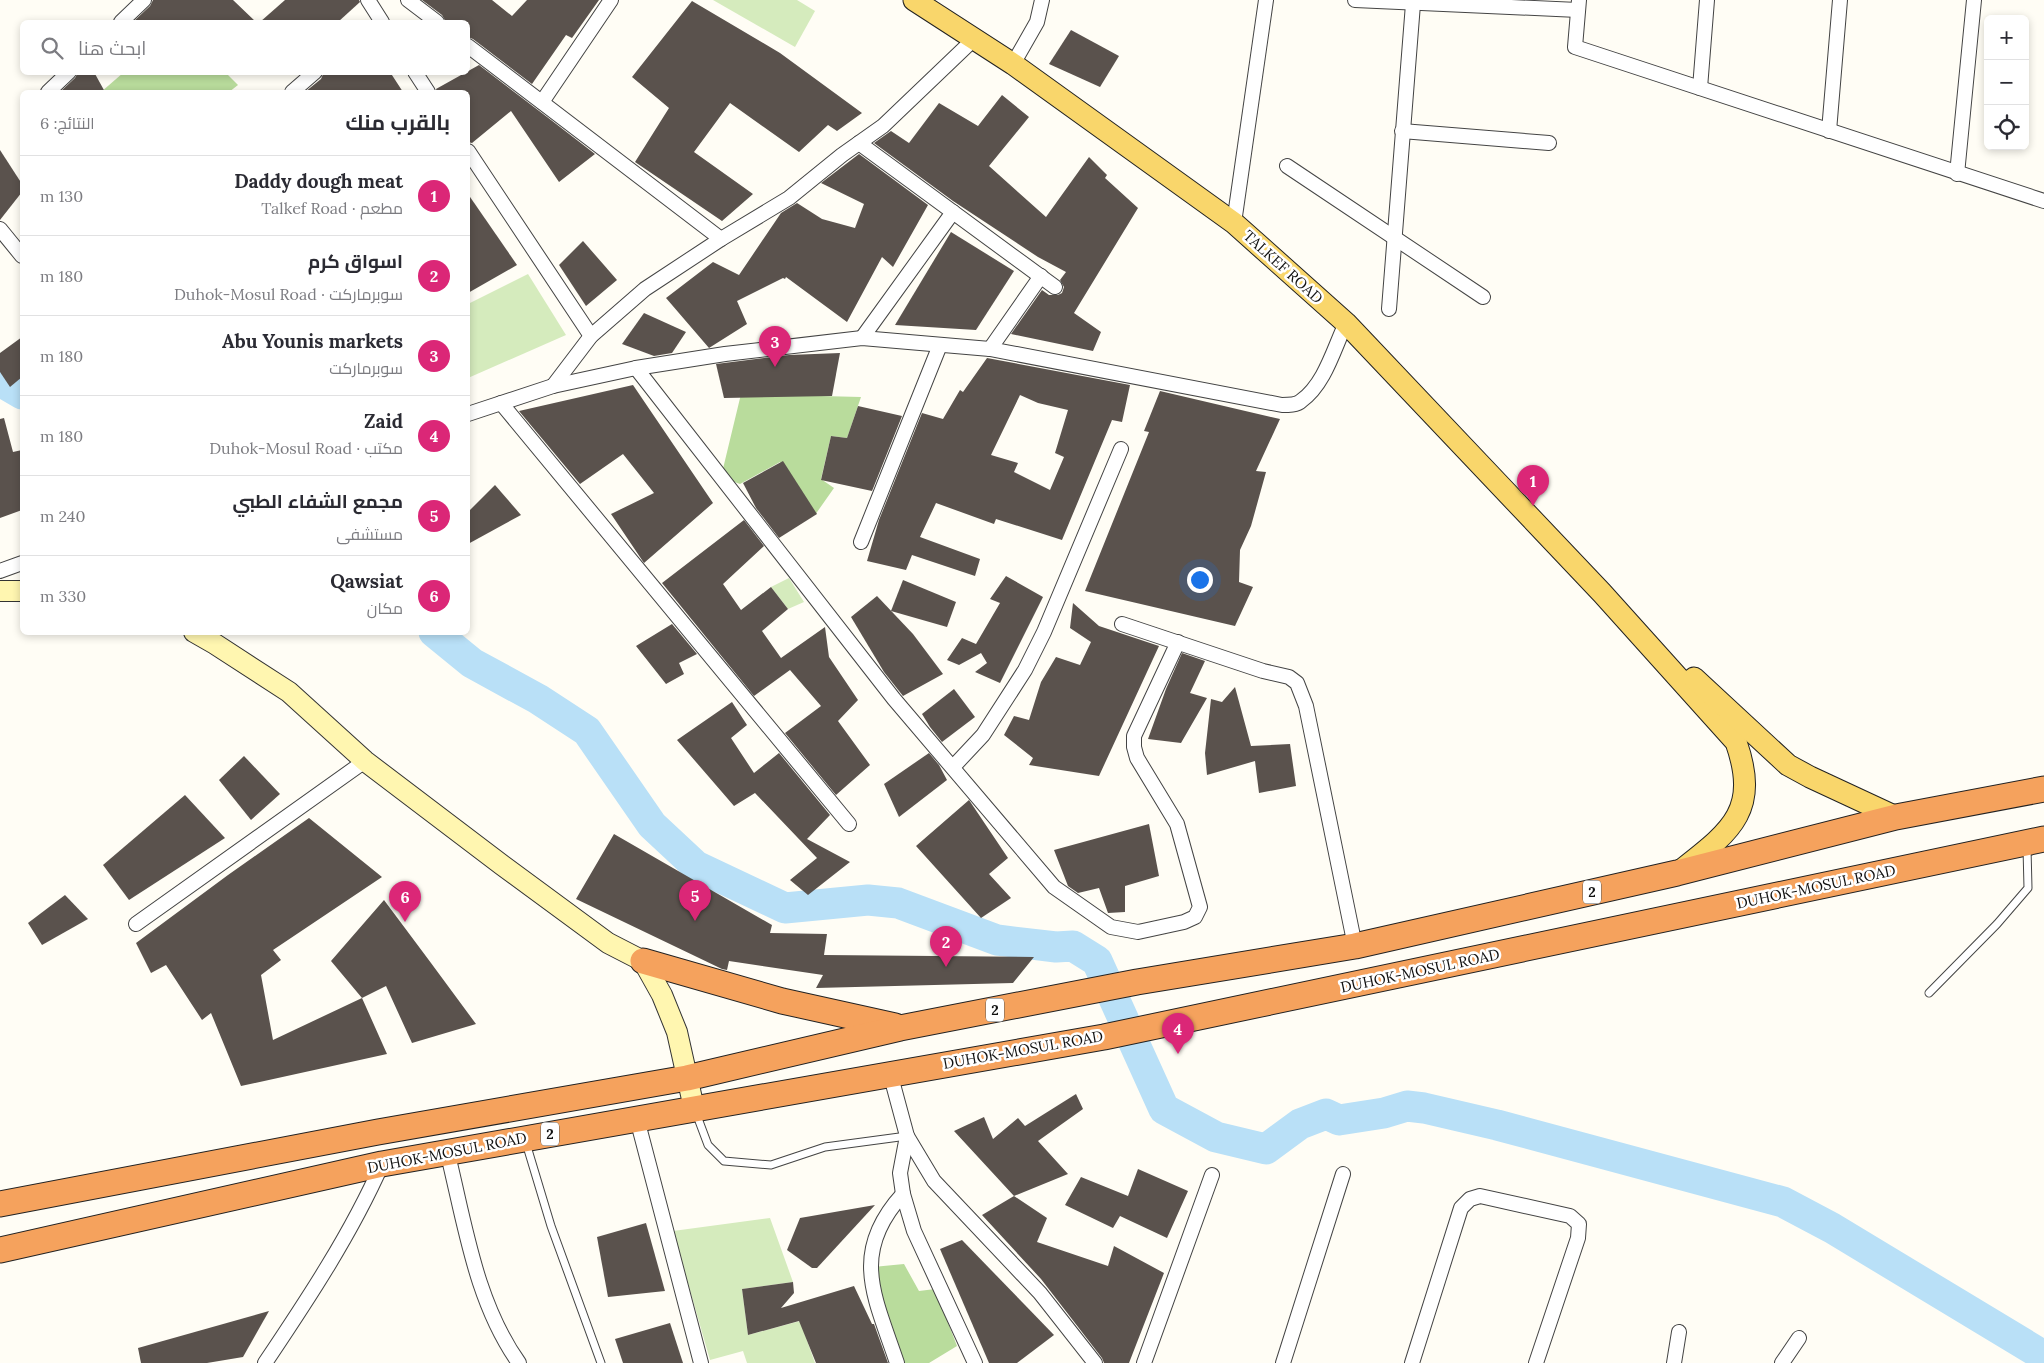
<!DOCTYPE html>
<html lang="ar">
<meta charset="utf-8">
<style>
:root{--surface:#fff;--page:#f7f7f7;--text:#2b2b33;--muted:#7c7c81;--line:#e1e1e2;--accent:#db2777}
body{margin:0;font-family:Lora,Cairo,serif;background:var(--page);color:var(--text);direction:rtl}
.controls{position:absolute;right:15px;top:15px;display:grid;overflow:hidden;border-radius:8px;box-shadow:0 2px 8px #0003}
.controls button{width:45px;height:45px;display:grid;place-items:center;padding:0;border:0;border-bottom:1px solid var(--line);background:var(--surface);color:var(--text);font:25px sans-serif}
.you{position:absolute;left:1199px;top:579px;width:18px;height:18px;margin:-12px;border:4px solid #fff;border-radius:50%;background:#1a73e8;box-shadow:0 0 0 8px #1a73e833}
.badge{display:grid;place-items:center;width:32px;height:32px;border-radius:50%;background:var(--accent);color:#fff;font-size:16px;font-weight:700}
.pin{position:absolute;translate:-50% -41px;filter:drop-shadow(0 1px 2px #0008)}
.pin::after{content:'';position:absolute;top:26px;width:18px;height:15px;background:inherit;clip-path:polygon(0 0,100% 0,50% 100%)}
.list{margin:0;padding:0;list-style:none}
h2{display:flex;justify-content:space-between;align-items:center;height:65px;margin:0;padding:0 20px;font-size:21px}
h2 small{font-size:16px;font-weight:400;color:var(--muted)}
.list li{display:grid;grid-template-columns:32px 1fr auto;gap:15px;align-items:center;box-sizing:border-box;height:80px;padding:0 20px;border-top:1px solid var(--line)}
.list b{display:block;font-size:19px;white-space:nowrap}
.list p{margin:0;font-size:16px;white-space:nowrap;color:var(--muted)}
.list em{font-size:16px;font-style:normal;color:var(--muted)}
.icon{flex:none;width:28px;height:28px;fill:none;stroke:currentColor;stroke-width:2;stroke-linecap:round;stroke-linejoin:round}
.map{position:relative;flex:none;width:2044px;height:1363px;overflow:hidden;direction:ltr}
.search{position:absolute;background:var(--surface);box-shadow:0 2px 8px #0003;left:20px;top:20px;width:450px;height:55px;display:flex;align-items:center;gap:12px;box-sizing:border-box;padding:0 18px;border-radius:8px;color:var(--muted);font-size:19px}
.panel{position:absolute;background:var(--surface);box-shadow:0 2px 8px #0003;left:20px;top:90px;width:450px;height:545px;border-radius:8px;direction:rtl}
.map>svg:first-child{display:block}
.green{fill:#d5ebbd}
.forest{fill:#b9dc9c}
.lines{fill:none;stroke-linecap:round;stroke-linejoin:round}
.river{stroke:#b9e0f7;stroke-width:31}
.building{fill:#5a524d;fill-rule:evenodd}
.lane-casing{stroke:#444;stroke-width:9}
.street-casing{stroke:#444;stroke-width:16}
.secondary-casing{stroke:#333;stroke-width:22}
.primary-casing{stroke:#222;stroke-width:23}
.highway-casing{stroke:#222;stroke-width:27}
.lane{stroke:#fff;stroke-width:7}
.street{stroke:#fff;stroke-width:14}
.secondary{stroke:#fff6b0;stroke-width:20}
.primary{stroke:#f9d66b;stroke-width:21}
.highway{stroke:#f5a25d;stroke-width:25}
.labels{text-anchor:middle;stroke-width:5;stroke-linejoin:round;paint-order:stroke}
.shield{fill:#fff;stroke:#585858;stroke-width:1}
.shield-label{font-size:14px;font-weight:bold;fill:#111}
.street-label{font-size:15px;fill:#111;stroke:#fff}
</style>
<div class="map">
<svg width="2044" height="1363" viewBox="0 0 2044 1363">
<rect width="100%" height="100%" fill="#fffdf5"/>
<g class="green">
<path d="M 713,0 L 797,0 L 815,11 L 795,47 Z"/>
<path d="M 528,274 L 566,335 L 468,378 L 468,304 Z"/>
<path d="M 789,578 L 804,602 L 788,609 L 771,587 Z"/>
<path d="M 770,1218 L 793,1282 L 742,1289 L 748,1335 L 800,1321 L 815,1363 L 747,1363 L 743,1351 L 710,1360 L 673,1231 Z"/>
</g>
<g class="forest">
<path d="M 123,73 L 226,73 L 238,85 L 229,92 L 101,92 Z"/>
<path d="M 741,394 L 861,397 L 847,438 L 831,436 L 821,479 L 834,488 L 815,515 L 780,462 L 740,484 L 721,477 Z"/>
<path d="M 904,1264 L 919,1291 L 935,1289 L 957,1346 L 929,1363 L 895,1363 L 873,1267 Z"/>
</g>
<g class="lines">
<g class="river">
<path d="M 0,381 L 22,394"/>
<path d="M 434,632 L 472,663 L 538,699 L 587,731 L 652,825 L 696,866 L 785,908 L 868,900 L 898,903 L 997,940 L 1056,947 L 1073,946 L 1097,961 L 1164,1109 L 1216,1137 L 1266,1149 L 1300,1124 L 1326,1114 L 1339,1120 L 1384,1113 L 1407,1106 L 1424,1108 L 1497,1125 L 1783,1202 L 1832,1228 L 2044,1356"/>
</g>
</g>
<g class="building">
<path d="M 153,0 L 233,0 L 256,22 L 133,22 L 150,6 Z"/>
<path d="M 285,0 L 359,0 L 360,2 L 338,22 L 260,22 Z"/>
<path d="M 422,0 L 492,0 L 512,16 L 527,0 L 599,0 L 572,38 L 566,35 L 532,84 L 473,39 L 468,37 L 468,22 L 446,22 L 442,15 Z"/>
<path d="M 692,1 L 780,53 L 862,113 L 837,131 L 828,125 L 799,152 L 730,103 L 694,152 L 753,194 L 722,221 L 635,162 L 669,108 L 632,77 Z"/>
<path d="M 1071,30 L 1119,56 L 1100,87 L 1049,64 Z"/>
<path d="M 479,65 L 551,120 L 595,154 L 559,182 L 511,111 L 472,143 L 468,142 L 468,92 L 437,92 L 436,89 Z"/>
<path d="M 78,72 L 94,72 L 105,92 L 60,92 L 75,78 Z"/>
<path d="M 324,72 L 390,72 L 403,92 L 305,92 L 321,79 Z"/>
<path d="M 1002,95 L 1029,117 L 989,166 L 1046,217 L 1089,157 L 1107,175 L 1105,178 L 1138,208 L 1074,313 L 1101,332 L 1093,351 L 1011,334 L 1042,290 L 1049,295 L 1058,295 L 1062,293 L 1064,287 L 1060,280 L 1066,272 L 1038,257 L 953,201 L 874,143 L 891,131 L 909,143 L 939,103 L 978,126 Z"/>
<path d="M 0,150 L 22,184 L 22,192 L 0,220 Z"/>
<path d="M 859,154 L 928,205 L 893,267 L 882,257 L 847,322 L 786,277 L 785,279 L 783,278 L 737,301 L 747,324 L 709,348 L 666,298 L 713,262 L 739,275 L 781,213 L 797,203 L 822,219 L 855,228 L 864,204 L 821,183 Z"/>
<path d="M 468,194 L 517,265 L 468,293 Z"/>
<path d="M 951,232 L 1014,271 L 976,330 L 895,325 Z"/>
<path d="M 583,241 L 617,280 L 586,306 L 559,265 Z"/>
<path d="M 644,313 L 686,332 L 672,353 L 654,356 L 622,344 Z"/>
<path d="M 22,337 L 22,377 L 10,387 L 0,372 L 0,353 Z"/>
<path d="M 840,353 L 832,396 L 724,398 L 716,364 L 789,355 Z"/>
<path d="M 987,358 L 1130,385 L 1122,422 L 1112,420 L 1062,540 L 996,519 L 994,524 L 936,503 L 920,537 L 980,559 L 975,576 L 912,555 L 906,570 L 867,561 L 879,520 L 922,413 L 943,419 L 960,390 L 963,392 ZM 1020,395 L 1038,403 L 1068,410 L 1055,453 L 1064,457 L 1050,490 L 1014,472 L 1018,463 L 991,455 Z"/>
<path d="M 633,385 L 713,503 L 644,563 L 611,514 L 654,493 L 623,454 L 580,484 L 519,411 Z"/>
<path d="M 1160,391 L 1280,419 L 1256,471 L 1266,472 L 1251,526 L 1240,550 L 1239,582 L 1253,587 L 1235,626 L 1085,591 L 1149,432 L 1144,431 Z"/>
<path d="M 858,406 L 902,416 L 872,491 L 821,480 L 831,436 L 847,438 Z"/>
<path d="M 4,418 L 13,452 L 22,450 L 22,510 L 0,518 L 0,419 Z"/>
<path d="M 783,461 L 817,514 L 779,538 L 756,508 L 743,483 Z"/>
<path d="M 495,485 L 521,515 L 468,544 L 468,512 Z"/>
<path d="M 744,520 L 764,546 L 723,584 L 741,610 L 771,587 L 788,609 L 762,631 L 781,658 L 825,627 L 829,657 L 858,700 L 838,721 L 870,765 L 836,795 L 785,733 L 821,706 L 790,670 L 754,696 L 662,583 Z"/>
<path d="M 1006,576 L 1043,597 L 1000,683 L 975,672 L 987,663 L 981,653 L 959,665 L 947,660 L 962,638 L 976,644 L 1000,603 L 990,599 Z"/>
<path d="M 903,580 L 956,602 L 947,627 L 891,611 Z"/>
<path d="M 877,596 L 913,634 L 943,674 L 903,696 L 884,672 L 851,617 Z"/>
<path d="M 1073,603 L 1099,626 L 1159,646 L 1099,776 L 1029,765 L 1033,758 L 1004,735 L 1014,716 L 1029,720 L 1041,682 L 1056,657 L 1080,665 L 1091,642 L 1070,628 Z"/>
<path d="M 672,624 L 697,654 L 679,663 L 684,674 L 666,684 L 636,646 Z"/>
<path d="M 1182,653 L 1205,661 L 1190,693 L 1207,698 L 1181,743 L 1148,739 L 1166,689 Z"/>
<path d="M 1235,687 L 1251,746 L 1290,744 L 1296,786 L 1259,793 L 1255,761 L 1207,775 L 1205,753 L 1211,699 L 1222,702 Z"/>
<path d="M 954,689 L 975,717 L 942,742 L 930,727 L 922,714 Z"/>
<path d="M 732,702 L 747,725 L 731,738 L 754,773 L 779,753 L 830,815 L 807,839 L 850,862 L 808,895 L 790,880 L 817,858 L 755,793 L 734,806 L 677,740 Z"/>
<path d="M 929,753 L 939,765 L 947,780 L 899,817 L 884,784 Z"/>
<path d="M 244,756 L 280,794 L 251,820 L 219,780 Z"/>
<path d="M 185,795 L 225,838 L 129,900 L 103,865 Z"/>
<path d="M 969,800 L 1008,858 L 989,874 L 1011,898 L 981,918 L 916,846 Z"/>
<path d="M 309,818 L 382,877 L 273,950 L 281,960 L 261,975 L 273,1040 L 362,998 L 387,1054 L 241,1086 L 211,1013 L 202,1020 L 166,965 L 151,973 L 136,943 L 228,875 Z"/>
<path d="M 1149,824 L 1159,876 L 1125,886 L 1125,912 L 1108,913 L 1099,888 L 1078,893 L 1068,886 L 1054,850 Z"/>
<path d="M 614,834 L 772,925 L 770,933 L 827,934 L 824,955 L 1034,957 L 1013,983 L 816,988 L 823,975 L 729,961 L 727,970 L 722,969 L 576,899 Z"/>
<path d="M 65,895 L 88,919 L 42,945 L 28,923 Z"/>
<path d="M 384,900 L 431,963 L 476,1024 L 412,1043 L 386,986 L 362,998 L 331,961 Z"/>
<path d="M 1076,1094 L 1083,1109 L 1038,1141 L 1068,1174 L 1014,1196 L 954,1131 L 984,1117 L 993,1139 L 1018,1118 L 1025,1126 Z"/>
<path d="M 1138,1169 L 1188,1191 L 1167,1238 L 1120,1216 L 1113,1228 L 1065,1205 L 1081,1177 L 1128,1196 Z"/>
<path d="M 1014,1196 L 1047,1218 L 1037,1242 L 1108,1266 L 1114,1246 L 1164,1273 L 1129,1363 L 1104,1363 L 1102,1358 L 1041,1279 L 982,1215 Z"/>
<path d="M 875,1205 L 817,1268 L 812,1268 L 787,1250 L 800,1218 Z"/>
<path d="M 646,1223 L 665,1291 L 608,1297 L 597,1237 Z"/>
<path d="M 962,1240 L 1054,1335 L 1017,1363 L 989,1363 L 940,1249 Z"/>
<path d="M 793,1282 L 794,1293 L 781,1308 L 854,1286 L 872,1324 L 874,1324 L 888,1363 L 816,1363 L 799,1321 L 748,1335 L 742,1289 Z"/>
<path d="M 269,1311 L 243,1357 L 207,1363 L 141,1363 L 138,1348 Z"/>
<path d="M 670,1323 L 683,1363 L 623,1363 L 615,1339 Z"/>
</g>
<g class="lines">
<g class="lane-casing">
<g id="lane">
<path d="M 1929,993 L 1997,924 L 2028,888 L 2027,848"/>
<path d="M 696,1113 L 708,1145 L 724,1161 L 771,1165 L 825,1147 L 907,1136"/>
<path d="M 526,1143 L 551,1226 L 601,1363"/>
</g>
</g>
<g class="street-casing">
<g id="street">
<path d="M 368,0 L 382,22"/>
<path d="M 408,0 L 437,22"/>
<path d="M 1355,0 L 1578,10"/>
<path d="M 1579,0 L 1575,47 L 2044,201"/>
<path d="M 121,22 L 144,0"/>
<path d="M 468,46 L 721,239"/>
<path d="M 1013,64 L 1037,22 L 1042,0"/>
<path d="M 415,72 L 428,92"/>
<path d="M 1700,88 L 1707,0"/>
<path d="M 48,92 L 69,72"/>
<path d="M 292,92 L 315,72"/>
<path d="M 542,102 L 611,0"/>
<path d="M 1402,131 L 1549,143"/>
<path d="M 1829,131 L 1840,0"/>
<path d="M 859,143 L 1055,287"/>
<path d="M 468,151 L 591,336"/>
<path d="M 1287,166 L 1483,297"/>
<path d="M 1957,174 L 1974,0"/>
<path d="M 1234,223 L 1266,0"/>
<path d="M 0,229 L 22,256"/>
<path d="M 1389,309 L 1413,4"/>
<path d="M 862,338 L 953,212"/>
<path d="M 990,349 L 1041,276"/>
<path d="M 636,368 L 894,699 L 1054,887 L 1111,927 L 1138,932 L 1184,922 L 1195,917 L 1200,907 L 1177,824 L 1137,758 L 1134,747 L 1134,736 L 1178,642"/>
<path d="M 553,386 L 591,336 L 645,289 L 721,239 L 789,198 L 842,155 L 883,126 L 973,40"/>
<path d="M 501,403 L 849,824"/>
<path d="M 468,414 L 553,386 L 636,368 L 725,354 L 862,338 L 990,349 L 1282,405 C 1288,405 1297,405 1301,401 C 1325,384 1334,348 1346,323"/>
<path d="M 861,542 L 940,345"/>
<path d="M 0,571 L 22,563"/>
<path d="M 1122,624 L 1263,671 L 1289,677 L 1297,683 L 1306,706 L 1355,946"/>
<path d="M 953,767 L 983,735 L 1025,670 L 1044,632 L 1121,449"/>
<path d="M 136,924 L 365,761"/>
<path d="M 890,1073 L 907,1136 L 934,1181 L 1040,1293 L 1095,1363"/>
<path d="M 637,1119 L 701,1363"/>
<path d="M 907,1136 L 900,1173 L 903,1194 L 914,1231 L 975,1363"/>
<path d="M 447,1151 C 465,1223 475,1301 519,1363"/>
<path d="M 265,1363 C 308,1299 351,1234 382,1164"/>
<path d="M 897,1363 C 875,1297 849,1253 903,1194"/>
<path d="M 1144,1363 L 1212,1175"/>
<path d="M 1283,1363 L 1343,1174"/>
<path d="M 1412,1363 L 1461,1208 L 1470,1199 L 1480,1196 L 1570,1216 L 1579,1224 L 1578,1238 L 1536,1363"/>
<path d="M 1674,1363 L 1679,1332"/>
<path d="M 1782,1363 L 1799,1338"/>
</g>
</g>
<g class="secondary-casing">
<g id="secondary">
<path d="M 0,591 L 22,591"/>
<path d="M 194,632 L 215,644 L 289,692 L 365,761 L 502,865 L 608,943 L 643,961 L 662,995 L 677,1032 L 694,1108"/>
</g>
</g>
<g class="primary-casing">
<g id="primary">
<path d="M 914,0 L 1013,64 L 1234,223 L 1346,323 L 1602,593 L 1736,742 C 1760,811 1731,831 1680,871"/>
<path d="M 1694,678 L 1788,765 L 1810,777 L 1896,817"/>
</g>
</g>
<g class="highway-casing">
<g id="highway">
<path d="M 643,961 L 782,1001 L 895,1026"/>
<path d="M 0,1204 L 378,1132 L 687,1078 L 900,1028 L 1137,982 L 1355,946 L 1677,873 L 1896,817 L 2044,789"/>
<path d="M 0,1250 L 382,1164 L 1104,1037 L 2044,839"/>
</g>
</g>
<use href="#lane" class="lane"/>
<use href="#street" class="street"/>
<use href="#secondary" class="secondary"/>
<use href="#primary" class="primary"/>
<use href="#highway" class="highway"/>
</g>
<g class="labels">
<g class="shield">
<rect x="1583" y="880.5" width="18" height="23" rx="4"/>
<rect x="986" y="998.5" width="18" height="23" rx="4"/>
<rect x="541" y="1122.5" width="18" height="23" rx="4"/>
</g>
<g class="shield-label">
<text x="1592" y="897">2</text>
<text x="995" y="1015">2</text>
<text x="550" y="1139">2</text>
</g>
<g class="street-label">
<text transform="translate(1283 267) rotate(42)" y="5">TALKEF ROAD</text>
<text transform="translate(1816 887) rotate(-12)" y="5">DUHOK-MOSUL ROAD</text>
<text transform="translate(1420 971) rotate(-12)" y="5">DUHOK-MOSUL ROAD</text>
<text transform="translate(1023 1050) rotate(-10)" y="5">DUHOK-MOSUL ROAD</text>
<text transform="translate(447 1153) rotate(-11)" y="5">DUHOK-MOSUL ROAD</text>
</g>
</g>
</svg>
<div class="controls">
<button>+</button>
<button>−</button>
<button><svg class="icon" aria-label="locate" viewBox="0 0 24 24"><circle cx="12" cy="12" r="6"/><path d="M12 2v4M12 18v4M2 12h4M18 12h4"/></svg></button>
</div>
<div class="you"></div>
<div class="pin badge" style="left:1533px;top:506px">1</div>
<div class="pin badge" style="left:946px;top:967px">2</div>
<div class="pin badge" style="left:775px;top:367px">3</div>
<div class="pin badge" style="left:1178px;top:1054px">4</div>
<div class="pin badge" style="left:695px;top:921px">5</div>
<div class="pin badge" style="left:405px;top:922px">6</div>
<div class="search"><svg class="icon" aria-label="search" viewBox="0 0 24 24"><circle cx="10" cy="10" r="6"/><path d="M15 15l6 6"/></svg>ابحث هنا</div>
<section class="panel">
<h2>بالقرب منك<small>النتائج: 6</small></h2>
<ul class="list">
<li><span class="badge">1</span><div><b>Daddy dough meat</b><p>مطعم · Talkef Road</p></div><em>130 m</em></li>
<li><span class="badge">2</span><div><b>اسواق كرم</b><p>سوبرماركت · Duhok-Mosul Road</p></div><em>180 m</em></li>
<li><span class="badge">3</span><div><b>Abu Younis markets</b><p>سوبرماركت</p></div><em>180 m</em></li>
<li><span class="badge">4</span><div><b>Zaid</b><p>مكتب · Duhok-Mosul Road</p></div><em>180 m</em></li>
<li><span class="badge">5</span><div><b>مجمع الشفاء الطبي</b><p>مستشفى</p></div><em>240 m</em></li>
<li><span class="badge">6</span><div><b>Qawsiat</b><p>مكان</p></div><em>330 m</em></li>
</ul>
</section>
</div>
